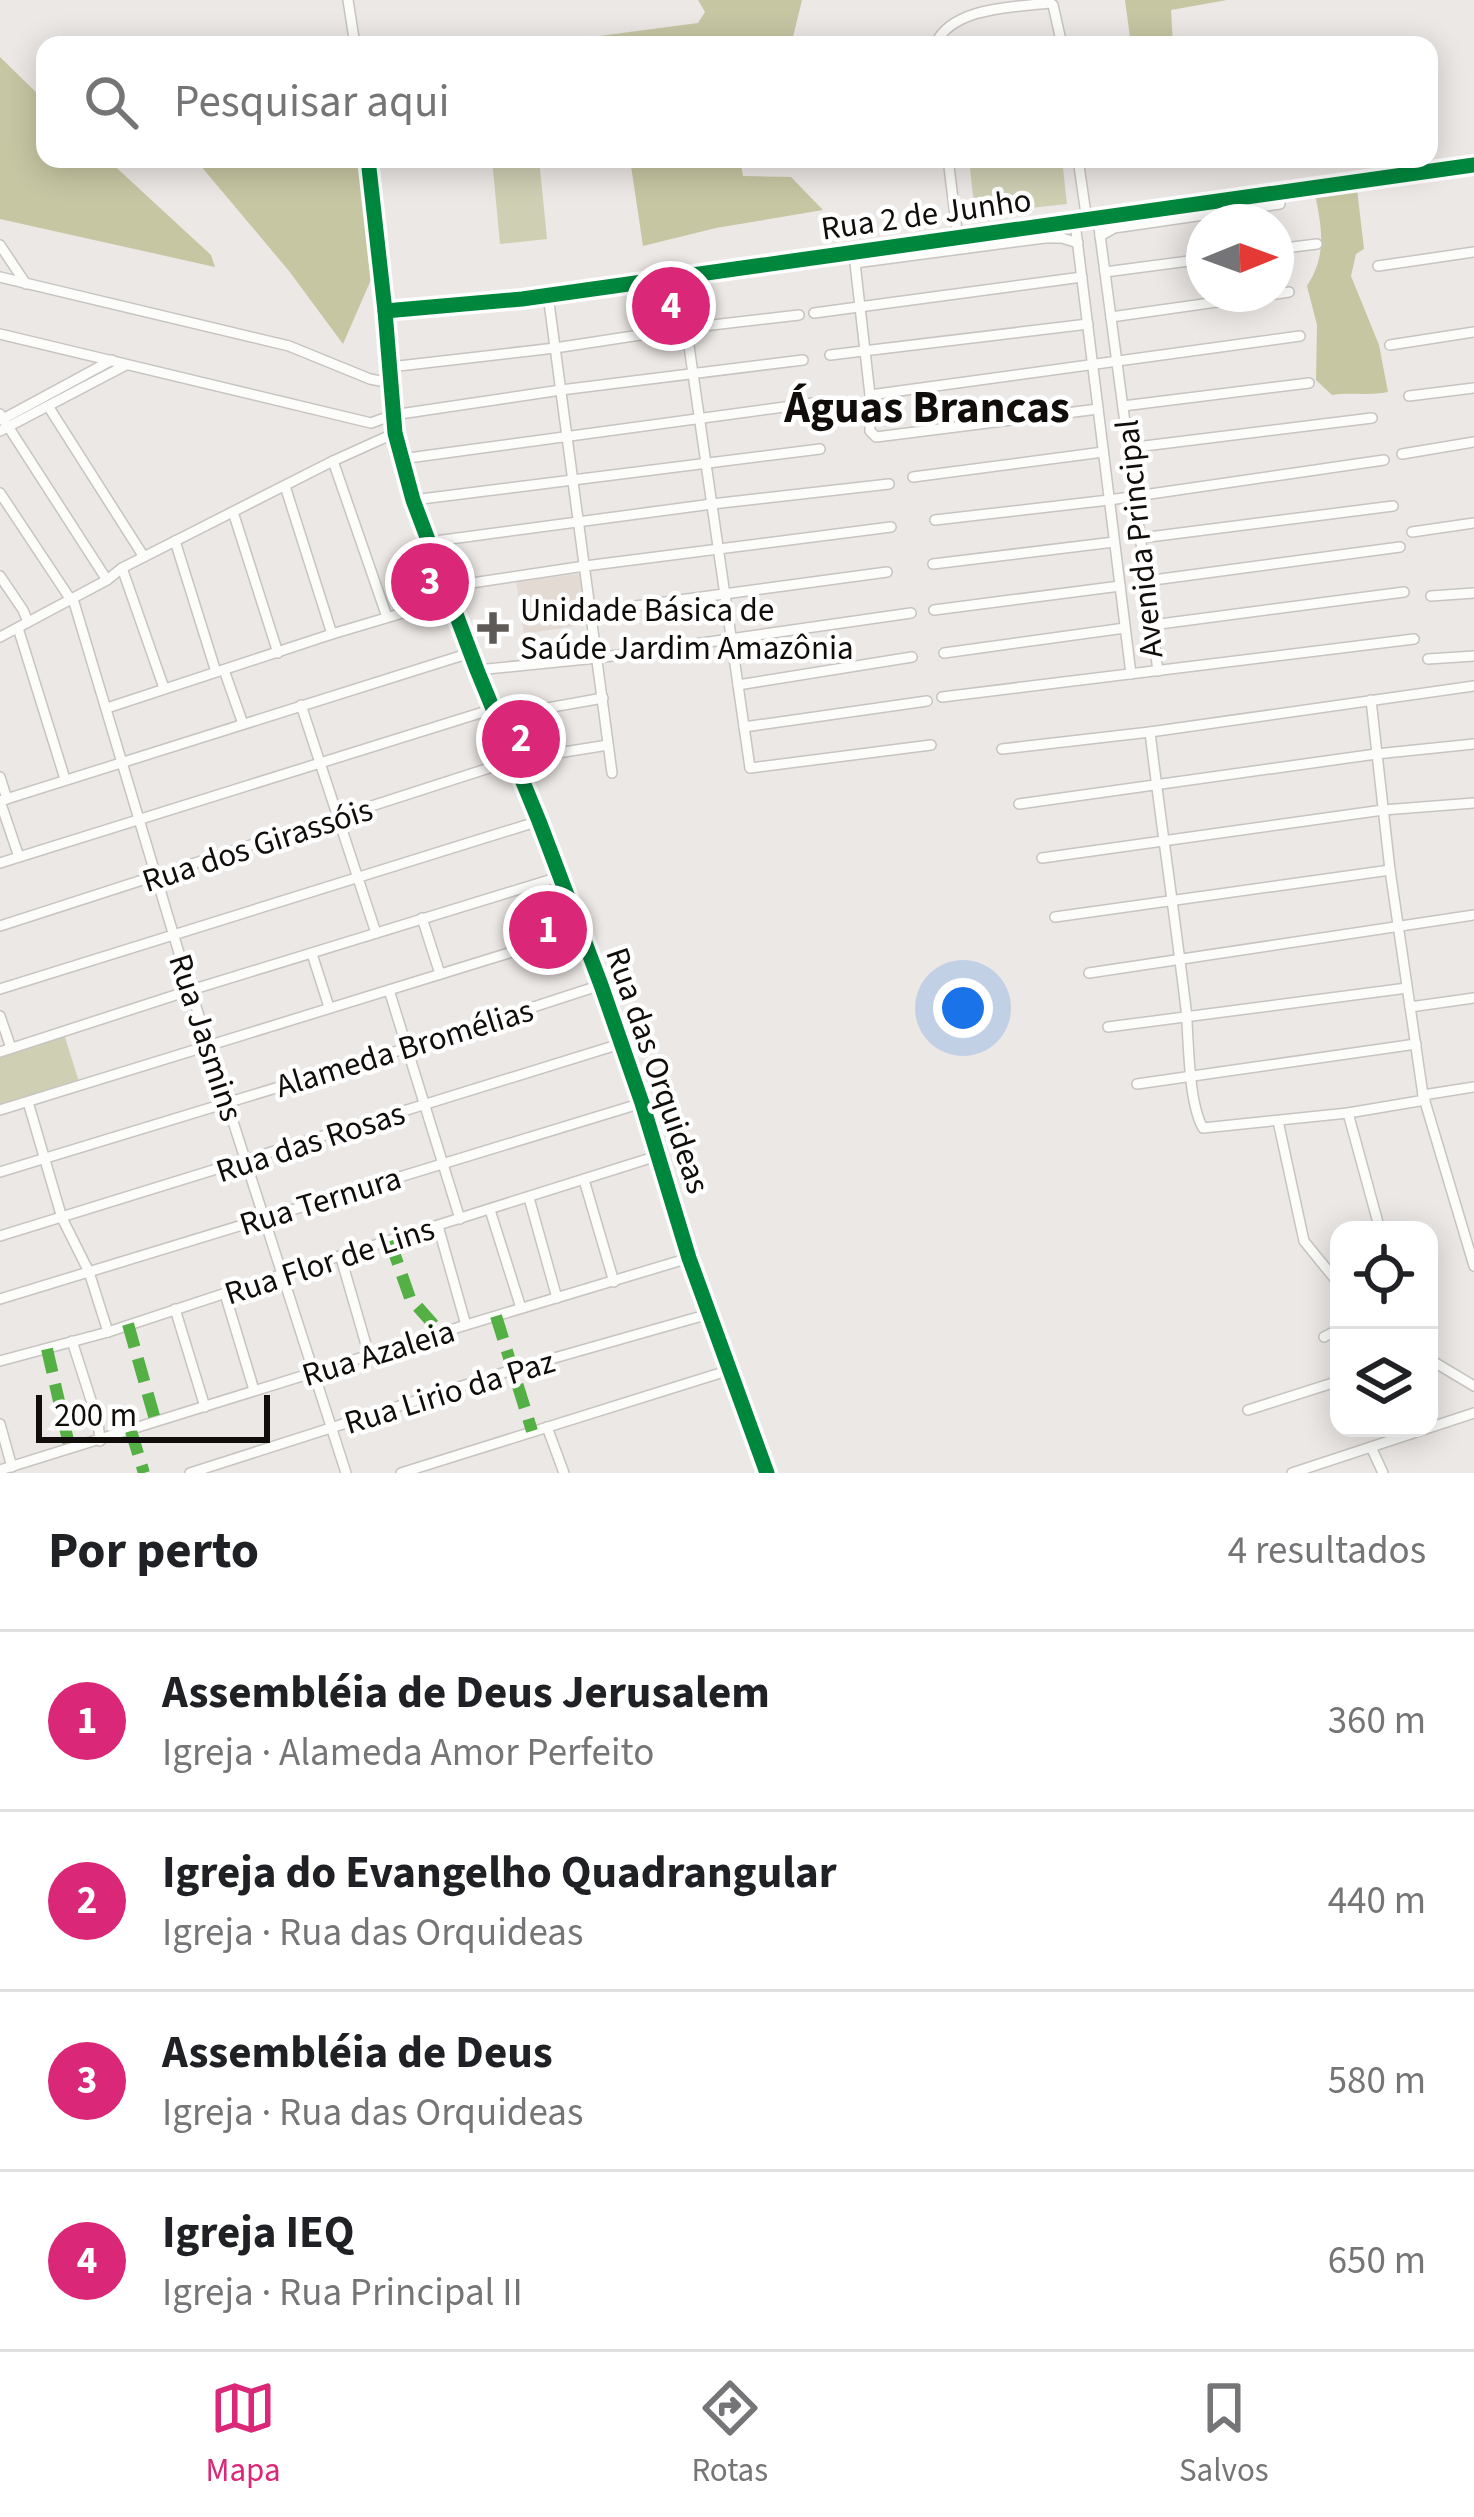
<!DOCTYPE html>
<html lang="pt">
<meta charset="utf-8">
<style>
:root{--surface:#fff;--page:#f6f6f6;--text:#202124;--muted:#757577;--line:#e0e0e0;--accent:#db2777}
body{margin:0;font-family:"Source Sans 3",sans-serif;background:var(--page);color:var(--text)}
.controls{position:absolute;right:36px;bottom:36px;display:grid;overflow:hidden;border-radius:24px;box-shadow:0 6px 30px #0003}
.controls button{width:108px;height:108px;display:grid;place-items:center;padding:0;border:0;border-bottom:3px solid var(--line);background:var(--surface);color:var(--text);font:60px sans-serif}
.compass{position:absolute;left:1186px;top:204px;width:108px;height:108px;border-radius:50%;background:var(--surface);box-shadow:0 6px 30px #0003;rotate:89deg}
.scale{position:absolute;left:36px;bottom:30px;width:234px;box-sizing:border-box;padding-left:12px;border:6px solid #100d0b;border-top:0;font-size:33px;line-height:42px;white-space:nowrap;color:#100d0b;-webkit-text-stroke:9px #fff;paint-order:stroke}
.you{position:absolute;left:963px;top:1008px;width:42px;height:42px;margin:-30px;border:9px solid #fff;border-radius:50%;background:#1a73e8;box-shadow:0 0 0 18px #1a73e833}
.badge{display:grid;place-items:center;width:78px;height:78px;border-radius:50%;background:var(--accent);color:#fff;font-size:39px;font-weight:700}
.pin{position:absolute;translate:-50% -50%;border:6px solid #fff;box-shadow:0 3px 12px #0006}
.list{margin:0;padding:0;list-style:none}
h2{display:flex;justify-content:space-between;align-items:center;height:156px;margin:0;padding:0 48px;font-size:51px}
h2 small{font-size:39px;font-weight:400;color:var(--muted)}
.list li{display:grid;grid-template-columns:78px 1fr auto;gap:36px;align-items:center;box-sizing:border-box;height:180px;padding:0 48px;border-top:3px solid var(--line)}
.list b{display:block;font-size:45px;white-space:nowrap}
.list p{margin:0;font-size:39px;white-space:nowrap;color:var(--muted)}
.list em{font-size:39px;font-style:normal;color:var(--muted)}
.icon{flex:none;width:66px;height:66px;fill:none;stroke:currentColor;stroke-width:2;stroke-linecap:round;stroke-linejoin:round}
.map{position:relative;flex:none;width:1474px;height:1473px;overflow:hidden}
.search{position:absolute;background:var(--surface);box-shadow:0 6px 30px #0003;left:36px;right:36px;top:36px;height:132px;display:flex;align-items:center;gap:30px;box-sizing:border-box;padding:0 42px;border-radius:24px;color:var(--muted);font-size:45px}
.sheet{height:876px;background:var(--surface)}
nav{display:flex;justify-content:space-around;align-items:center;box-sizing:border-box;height:168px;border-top:3px solid var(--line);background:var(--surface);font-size:33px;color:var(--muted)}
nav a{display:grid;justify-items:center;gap:6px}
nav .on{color:var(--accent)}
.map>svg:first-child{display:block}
.built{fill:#e4dad4}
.green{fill:#cfcfb4}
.forest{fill:#c7c6a3}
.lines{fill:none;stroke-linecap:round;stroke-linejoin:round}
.minor-casing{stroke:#c7c4c1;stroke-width:12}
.minor{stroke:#fcfcfb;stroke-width:9}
.quiet{stroke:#54b044;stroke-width:12;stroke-dasharray:24 12;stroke-linecap:butt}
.cycleway-casing{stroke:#fff;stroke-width:22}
.cycleway{stroke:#00873e;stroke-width:15}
.poi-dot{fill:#5d5a57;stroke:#fff;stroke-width:4.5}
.labels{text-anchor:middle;stroke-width:9;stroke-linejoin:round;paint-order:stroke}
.street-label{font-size:33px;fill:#100d0b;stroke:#fff}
.poi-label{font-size:33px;fill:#100d0b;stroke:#fff;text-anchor:start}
.district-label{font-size:45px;font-weight:bold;fill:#100d0b;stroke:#fff}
</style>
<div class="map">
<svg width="1474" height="1473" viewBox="0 0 1474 1473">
<rect width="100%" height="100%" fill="#ece8e5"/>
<path class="built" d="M 580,574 L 587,624 L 524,634 L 516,581 Z"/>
<g class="green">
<path d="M 492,159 L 539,159 L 547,239 L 500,244 Z"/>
<path d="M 969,159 L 1062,159 L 1067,204 L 975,214 Z"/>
<path d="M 64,1034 L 79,1082 L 0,1108 L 0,1054 Z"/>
</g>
<g class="forest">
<path d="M 698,0 L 802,0 L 791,45 L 531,45 L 698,23 L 705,12 Z"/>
<path d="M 1125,0 L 1227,0 L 1171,10 L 1173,45 L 1131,45 Z"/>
<path d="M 0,57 L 45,101 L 45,159 L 107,159 L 211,255 L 215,267 L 0,219 Z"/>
<path d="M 195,159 L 359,159 L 373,275 L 343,344 L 289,271 Z"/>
<path d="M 630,159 L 740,159 L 743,176 L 791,177 L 823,210 L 716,228 L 643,246 Z"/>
<path d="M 1357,189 L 1364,249 L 1356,254 L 1351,276 L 1379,345 L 1388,392 C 1369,396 1351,392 1332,395 L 1316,380 L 1317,325 L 1307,286 C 1327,255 1322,229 1315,194 Z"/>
</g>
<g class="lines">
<g class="minor-casing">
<g id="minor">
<path d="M 348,0 L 355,45"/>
<path d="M 935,45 C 951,7 1014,7 1050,3 L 1053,5 L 1062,45"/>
<path d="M 368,159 L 385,311 L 395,433 L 413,500 L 477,670 L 539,821 L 601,985 L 642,1103 L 689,1258 L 767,1473"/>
<path d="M 948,159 L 958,239"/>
<path d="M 1078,159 L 1087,221"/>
<path d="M 1098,220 L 1158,671"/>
<path d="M 1075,223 L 1131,674"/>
<path d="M 1100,236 L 1114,228 L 1280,204"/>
<path d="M 1078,243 L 1062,238 L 1045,238 L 855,263 L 870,395 L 870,431 L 876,437 L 1098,409"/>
<path d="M 0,245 L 26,284"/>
<path d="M 1276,249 L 1317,244"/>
<path d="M 1378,266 L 1474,252"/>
<path d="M 1105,272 L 1204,259"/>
<path d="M 0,277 L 289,346 L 370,379 L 391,383"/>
<path d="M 679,277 L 750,768 L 931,745"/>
<path d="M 1276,294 L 1289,292"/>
<path d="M 548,295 L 612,773"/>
<path d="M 385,311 L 522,299 L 1474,165"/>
<path d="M 814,313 L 1082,277"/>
<path d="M 1111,317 L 1274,294"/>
<path d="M 0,334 L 371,423 L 393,415 L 561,390 L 803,360"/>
<path d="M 1390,345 L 1474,332"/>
<path d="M 830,355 L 1088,324"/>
<path d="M 390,367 L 555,348 L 686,328 L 799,315"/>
<path d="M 870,395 L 1300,336"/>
<path d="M 1409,396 L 1474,388"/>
<path d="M 48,406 L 144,557"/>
<path d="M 1123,406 L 1309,383"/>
<path d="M 0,414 L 107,580"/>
<path d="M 1,420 L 112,360"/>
<path d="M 0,431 L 126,365"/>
<path d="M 1128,448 L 1372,418"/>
<path d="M 1402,454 L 1474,442"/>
<path d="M 401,459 L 814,403"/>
<path d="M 333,461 L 387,617"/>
<path d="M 913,477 L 1103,452"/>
<path d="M 285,486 L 332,634"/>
<path d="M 0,493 L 71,600"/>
<path d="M 413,500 L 820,449"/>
<path d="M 233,512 L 278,653"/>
<path d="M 935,520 L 1109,500 L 1384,460"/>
<path d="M 1412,532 L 1474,523"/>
<path d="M 1141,538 L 1393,506"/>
<path d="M 175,541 L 216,672"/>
<path d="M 428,542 L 712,504 L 889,484"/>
<path d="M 933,564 L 1114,542"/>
<path d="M 122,568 L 164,688"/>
<path d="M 0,576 L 23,610 L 28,622"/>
<path d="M 1146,581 L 1400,547"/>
<path d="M 445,587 L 585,566 L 891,527"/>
<path d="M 1431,596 L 1474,593"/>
<path d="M 73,599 L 182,963 L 346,1473"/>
<path d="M 934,610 L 1120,586"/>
<path d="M 591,612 L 887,572"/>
<path d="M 1152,625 L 1404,592"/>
<path d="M 18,628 L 65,779"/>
<path d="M 0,637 L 107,580 L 122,568 L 333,461 L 395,433"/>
<path d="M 944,653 L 1125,628"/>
<path d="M 1428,659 L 1474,656"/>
<path d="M 224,670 L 243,724"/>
<path d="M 477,670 L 597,658 L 911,613"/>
<path d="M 738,685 L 912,657"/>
<path d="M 942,697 L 1414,639"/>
<path d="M 1371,700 L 1390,870 L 1423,1095 L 1474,1266"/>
<path d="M 301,705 L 376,933"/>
<path d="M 107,708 L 332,634 L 450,599"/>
<path d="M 497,717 L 603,698"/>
<path d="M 744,727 L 927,701"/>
<path d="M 1150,732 C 1161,824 1175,917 1186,1009 C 1189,1041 1188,1102 1203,1128 L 1348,1113 L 1425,1100"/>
<path d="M 1002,749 L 1150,732 L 1474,686"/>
<path d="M 0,777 L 7,799"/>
<path d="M 0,801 L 470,653"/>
<path d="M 0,801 L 19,857"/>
<path d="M 1019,804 L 1376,754 L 1474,744"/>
<path d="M 1042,858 L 1383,810 L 1474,803"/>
<path d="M 0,863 L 493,709"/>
<path d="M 1055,917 L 1390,870"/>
<path d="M 422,918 L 440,974"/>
<path d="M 0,926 L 514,760 L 608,745"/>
<path d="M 312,954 L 329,1007"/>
<path d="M 1089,973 L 1474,915"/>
<path d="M 0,989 L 539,821"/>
<path d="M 389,990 L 460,1219"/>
<path d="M 1410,1007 L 1474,998"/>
<path d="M 0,1016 L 11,1048"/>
<path d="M 1108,1027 L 1407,988"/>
<path d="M 0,1052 L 191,990 L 559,877"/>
<path d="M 1137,1084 L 1416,1044"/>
<path d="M 1423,1095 L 1474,1087"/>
<path d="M 28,1102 L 62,1218 L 89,1272 L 108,1332"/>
<path d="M 0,1110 L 580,931"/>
<path d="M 1348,1113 L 1380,1230"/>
<path d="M 1278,1121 L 1304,1241 L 1339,1284"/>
<path d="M 0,1172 L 407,1048 L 601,985"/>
<path d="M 584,1180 L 614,1282"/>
<path d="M 529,1198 L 557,1298"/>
<path d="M 490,1210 L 521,1308"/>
<path d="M 438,1226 L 466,1325"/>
<path d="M 0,1236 L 620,1044"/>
<path d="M 341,1258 L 369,1355"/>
<path d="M 225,1294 L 254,1390"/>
<path d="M 0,1299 L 642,1103"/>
<path d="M 175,1309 L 205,1407"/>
<path d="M 1324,1337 L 1339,1329"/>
<path d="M 72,1341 L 98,1422 L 100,1441"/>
<path d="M 1429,1359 L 1474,1386"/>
<path d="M 0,1361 L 108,1332 L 283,1274 L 657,1156"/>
<path d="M 1248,1410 L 1339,1381"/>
<path d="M 0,1424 L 12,1467"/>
<path d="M 547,1427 L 564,1473"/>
<path d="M 1371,1447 L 1383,1473"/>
<path d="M 0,1470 L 466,1325 L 689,1258"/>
<path d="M 190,1473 L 512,1370 L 709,1314"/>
<path d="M 401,1473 L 730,1370"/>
<path d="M 1292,1473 L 1474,1413"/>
</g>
</g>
<use href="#minor" class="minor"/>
<g class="quiet">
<path d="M 390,1241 L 410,1298 L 441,1333"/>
<path d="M 496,1316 L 532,1431"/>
<path d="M 128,1324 L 156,1423"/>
<path d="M 47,1349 L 70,1449"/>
<path d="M 131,1431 L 144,1473"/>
</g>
<g class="cycleway-casing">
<g id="cycleway">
<path d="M 368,159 L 385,311 L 395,433 L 413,500 L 477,670 L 539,821 L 601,985 L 642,1103 L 689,1258 L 767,1473"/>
<path d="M 385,311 L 522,299 L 1474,165"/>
</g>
</g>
<use href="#cycleway" class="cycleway"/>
</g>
<path class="poi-dot" d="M487 610h12v12h12v12h-12v12h-12v-12h-12v-12h12z"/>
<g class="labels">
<g class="street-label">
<text transform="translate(926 213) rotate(-8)" y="12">Rua 2 de Junho</text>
<text transform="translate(1138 539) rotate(-96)" y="12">Avenida Principal</text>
<text transform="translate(257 844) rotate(-18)" y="12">Rua dos Girassóis</text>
<text transform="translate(207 1037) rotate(72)" y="12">Rua Jasmins</text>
<text transform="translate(404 1047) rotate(-17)" y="12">Alameda Bromélias</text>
<text transform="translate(659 1070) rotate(71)" y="12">Rua das Orquideas</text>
<text transform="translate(310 1141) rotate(-18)" y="12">Rua das Rosas</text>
<text transform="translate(320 1200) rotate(-17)" y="12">Rua Ternura</text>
<text transform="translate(329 1260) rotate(-18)" y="12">Rua Flor de Lins</text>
<text transform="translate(378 1352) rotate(-17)" y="12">Rua Azaleia</text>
<text transform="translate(449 1391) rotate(-17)" y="12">Rua Lirio da Paz</text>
</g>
<g class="poi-label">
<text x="520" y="621">Unidade Básica de<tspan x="520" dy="38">Saúde Jardim Amazônia</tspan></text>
</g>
<g class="district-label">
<text x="927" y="422">Águas Brancas</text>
</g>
</g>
</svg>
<div class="controls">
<button><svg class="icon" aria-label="locate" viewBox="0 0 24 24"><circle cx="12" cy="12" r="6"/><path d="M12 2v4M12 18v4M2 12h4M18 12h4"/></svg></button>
<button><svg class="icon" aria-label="layers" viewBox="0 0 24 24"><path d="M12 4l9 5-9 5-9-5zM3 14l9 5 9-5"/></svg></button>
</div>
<svg class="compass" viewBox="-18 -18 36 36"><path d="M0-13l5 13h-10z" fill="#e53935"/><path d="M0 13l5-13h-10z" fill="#757577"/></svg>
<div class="scale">200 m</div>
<div class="you"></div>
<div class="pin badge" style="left:548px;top:930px">1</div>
<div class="pin badge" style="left:521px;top:739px">2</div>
<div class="pin badge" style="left:430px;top:582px">3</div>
<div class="pin badge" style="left:671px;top:306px">4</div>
<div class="search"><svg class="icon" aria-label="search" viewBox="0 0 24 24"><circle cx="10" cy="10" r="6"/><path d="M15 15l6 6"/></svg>Pesquisar aqui</div>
</div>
<section class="sheet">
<h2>Por perto<small>4 resultados</small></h2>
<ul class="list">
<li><span class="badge">1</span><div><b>Assembléia de Deus Jerusalem</b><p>Igreja · Alameda Amor Perfeito</p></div><em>360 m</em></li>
<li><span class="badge">2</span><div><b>Igreja do Evangelho Quadrangular</b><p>Igreja · Rua das Orquideas</p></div><em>440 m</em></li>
<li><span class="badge">3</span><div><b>Assembléia de Deus</b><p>Igreja · Rua das Orquideas</p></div><em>580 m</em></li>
<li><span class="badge">4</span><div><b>Igreja IEQ</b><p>Igreja · Rua Principal II</p></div><em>650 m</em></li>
</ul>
</section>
<nav>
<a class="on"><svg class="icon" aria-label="map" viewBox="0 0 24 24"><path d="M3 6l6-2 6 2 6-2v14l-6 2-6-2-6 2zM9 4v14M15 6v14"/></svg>Mapa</a>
<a><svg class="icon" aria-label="directions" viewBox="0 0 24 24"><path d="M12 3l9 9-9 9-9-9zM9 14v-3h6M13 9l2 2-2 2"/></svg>Rotas</a>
<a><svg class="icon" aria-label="saved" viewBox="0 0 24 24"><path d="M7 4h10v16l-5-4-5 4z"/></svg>Salvos</a>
</nav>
